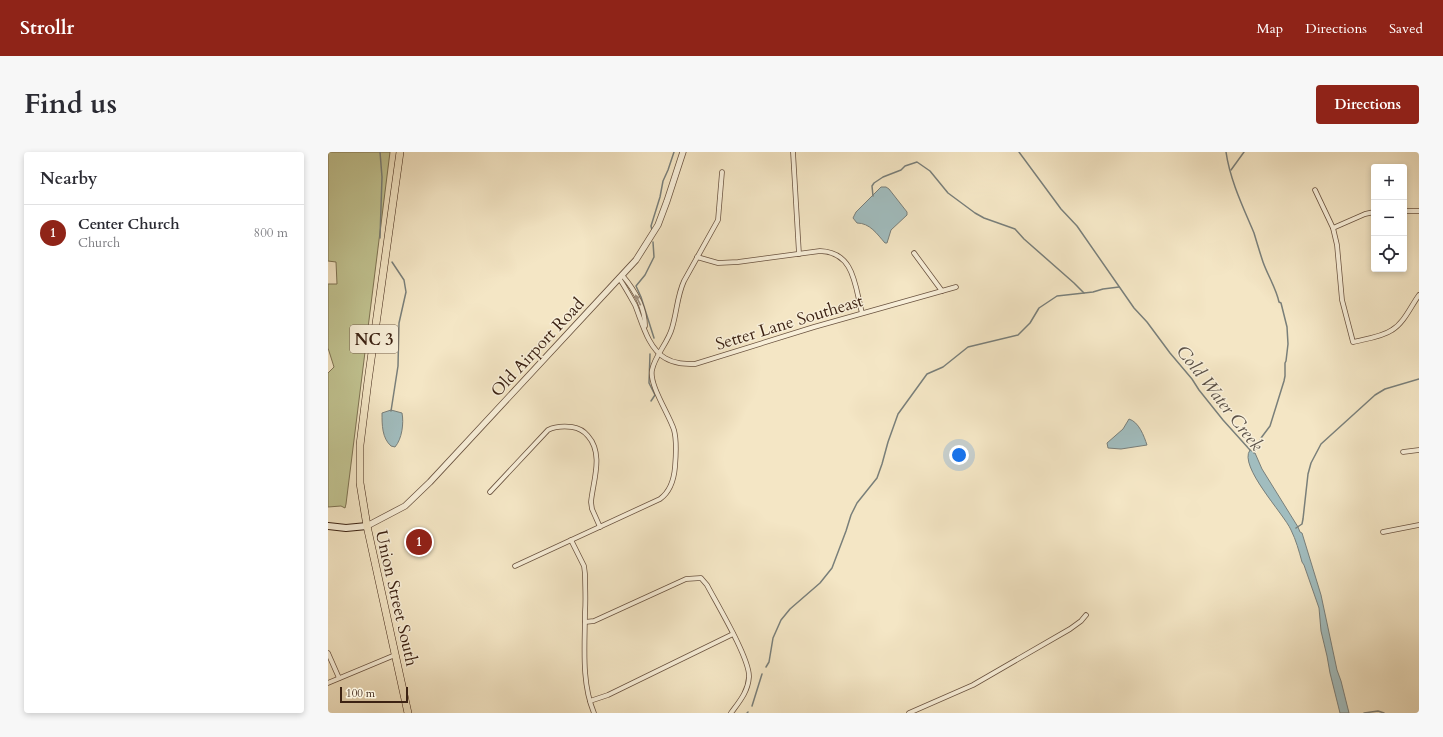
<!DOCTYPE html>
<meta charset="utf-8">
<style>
:root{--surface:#fff;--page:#f7f7f7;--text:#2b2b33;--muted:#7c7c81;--line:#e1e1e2;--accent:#8f2418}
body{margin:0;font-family:Cardo,serif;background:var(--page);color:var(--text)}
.controls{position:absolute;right:12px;top:12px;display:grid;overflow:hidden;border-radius:4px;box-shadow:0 2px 6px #0003}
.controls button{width:36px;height:36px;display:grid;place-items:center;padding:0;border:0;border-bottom:1px solid var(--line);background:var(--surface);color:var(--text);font:20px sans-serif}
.scale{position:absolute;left:12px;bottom:10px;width:68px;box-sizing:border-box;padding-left:4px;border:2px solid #3c2213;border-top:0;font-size:11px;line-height:14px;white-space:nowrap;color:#3c2213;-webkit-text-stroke:3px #f8efd9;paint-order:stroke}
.you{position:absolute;left:631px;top:303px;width:14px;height:14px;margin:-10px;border:3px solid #fff;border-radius:50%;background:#1a73e8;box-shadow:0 0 0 6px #1a73e833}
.badge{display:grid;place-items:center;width:26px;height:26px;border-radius:50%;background:var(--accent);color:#fff;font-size:13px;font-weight:700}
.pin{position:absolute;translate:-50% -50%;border:2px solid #fff;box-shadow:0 1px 4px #0006}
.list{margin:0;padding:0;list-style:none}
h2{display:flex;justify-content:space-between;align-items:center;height:52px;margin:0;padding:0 16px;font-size:17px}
h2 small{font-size:13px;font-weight:400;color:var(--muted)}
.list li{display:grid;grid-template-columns:26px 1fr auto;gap:12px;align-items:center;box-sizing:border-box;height:56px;padding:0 16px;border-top:1px solid var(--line)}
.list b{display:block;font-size:15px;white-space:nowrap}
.list p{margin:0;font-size:13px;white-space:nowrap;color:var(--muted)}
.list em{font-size:13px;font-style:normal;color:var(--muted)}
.icon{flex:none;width:22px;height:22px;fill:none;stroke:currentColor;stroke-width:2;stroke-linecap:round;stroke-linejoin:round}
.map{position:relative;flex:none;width:1091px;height:561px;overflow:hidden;border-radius:4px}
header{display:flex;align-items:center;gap:24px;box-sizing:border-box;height:56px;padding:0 20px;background:var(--accent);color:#fff}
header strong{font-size:19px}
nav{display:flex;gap:22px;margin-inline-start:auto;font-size:14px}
.intro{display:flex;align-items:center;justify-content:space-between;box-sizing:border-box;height:96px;padding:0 24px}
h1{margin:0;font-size:28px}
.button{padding:10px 18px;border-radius:4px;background:var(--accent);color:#fff;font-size:14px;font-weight:700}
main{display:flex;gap:24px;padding:0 24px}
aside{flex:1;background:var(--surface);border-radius:4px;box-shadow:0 2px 6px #0003}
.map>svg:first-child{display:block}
.green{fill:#c1c391;stroke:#7e7252}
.water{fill:#a1bdbf;stroke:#797f7a}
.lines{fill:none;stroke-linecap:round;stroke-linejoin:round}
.stream{stroke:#797f7a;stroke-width:1.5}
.minor-casing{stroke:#6a5340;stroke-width:5.5}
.tertiary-casing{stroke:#6a5340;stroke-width:7}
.secondary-casing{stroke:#3c2213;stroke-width:8}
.primary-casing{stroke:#3c2213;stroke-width:8}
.minor{stroke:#f8efd9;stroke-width:4}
.tertiary{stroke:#f8efd9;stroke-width:5.5}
.secondary{stroke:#f8efd9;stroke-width:6}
.primary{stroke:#f4e6c5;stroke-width:7}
.oneway{fill:#a39380}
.labels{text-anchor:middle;stroke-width:3;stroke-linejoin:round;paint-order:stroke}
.shield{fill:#f8efd9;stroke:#74604e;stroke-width:1}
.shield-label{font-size:16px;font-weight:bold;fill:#3c2213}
.street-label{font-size:17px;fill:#3c2213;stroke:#f8efd9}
.water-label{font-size:18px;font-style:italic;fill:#5a5047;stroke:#f8efd9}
</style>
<header>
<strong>Strollr</strong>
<nav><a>Map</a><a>Directions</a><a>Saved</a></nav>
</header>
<div class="intro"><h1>Find us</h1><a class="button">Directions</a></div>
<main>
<aside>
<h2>Nearby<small></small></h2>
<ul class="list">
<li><span class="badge">1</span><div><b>Center Church</b><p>Church</p></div><em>800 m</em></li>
</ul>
</aside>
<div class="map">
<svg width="1091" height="561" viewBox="0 0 1091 561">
<rect width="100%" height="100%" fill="#f4e6c5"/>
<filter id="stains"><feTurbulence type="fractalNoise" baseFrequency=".005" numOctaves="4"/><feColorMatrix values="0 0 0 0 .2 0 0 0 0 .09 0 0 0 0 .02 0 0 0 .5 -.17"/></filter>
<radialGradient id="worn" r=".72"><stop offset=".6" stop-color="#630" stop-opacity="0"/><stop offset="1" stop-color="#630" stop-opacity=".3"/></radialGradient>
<path class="green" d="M 0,0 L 62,0 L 18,352 L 17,356 L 13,354 L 0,355 L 0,221 L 6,215 L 0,196 L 0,132 L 9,132 L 8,110 L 0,109 Z"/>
<g class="water">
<path d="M 553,35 L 558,35 L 561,37 L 579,60 L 579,63 L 563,78 L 559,91 L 557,91 C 549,82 542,71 529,71 L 525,66 L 528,60 Z"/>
<path d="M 63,258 L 74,261 C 76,271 74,287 67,295 L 63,294 C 54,286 54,273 54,261 Z"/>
<path d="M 801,267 C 811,270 816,284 819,293 L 793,297 L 780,296 L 779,291 L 795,277 Z"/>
<path d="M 922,298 L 927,301 L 934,317 L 970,375 L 972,380 L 974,381 L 993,443 L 1009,518 L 1013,529 L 1021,561 L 1012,561 L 1002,521 L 999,504 L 993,479 L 991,456 L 976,413 L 974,410 C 971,399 968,388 963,378 C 956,362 910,314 922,298 Z"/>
</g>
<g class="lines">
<g class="stream">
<path d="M 52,0 L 54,25 L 52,86"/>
<path d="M 691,0 L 733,57 L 749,74 L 806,156 L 819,170 L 842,201 L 864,227 L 871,238 L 895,268 L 922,298"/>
<path d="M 898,0 C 902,28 915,55 926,81 C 929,91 932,101 935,110 C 940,124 948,136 951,150 L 953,151 L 959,175 L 960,192 L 958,209 L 957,211 L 957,224 L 956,229 L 942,274 L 933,286 L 926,301"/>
<path d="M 903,18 L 916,0"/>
<path d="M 545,44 L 544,34 L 546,31 L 555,25 L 573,18 L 577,14 L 589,10 L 602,19 L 620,41 L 647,61 L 656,66 L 687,77 L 696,87 L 746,131 L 756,141"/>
<path d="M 324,78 L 323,74 L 332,45 L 335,29 L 340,18 L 346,0"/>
<path d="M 325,90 L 326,105 L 317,123 L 308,134 L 313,145 L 326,186"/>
<path d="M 322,202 L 321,231 L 327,243 L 323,249"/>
<path d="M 63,259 L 70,214 L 71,171 L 78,140 L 76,128 L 64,110"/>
<path d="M 968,376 L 974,372 L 975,367 L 980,322 L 983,311 L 993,292 L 1047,243 L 1057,237 L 1091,227"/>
<path d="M 438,515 L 441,510 L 445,486 L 453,468 L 462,457 L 492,431 L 504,416 L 518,379 L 523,363 L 529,351 L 549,326 L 554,312 L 560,290 L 570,262 L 599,222 L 615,215 L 640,195 L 690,183 L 702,171 L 711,156 L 729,144 L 765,140 L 775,137 L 791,135"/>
<path d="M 424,554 L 434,522"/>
<path d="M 419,561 L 420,560"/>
<path d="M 1036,561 L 1050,559 L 1056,561"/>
</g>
<g class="minor-casing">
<g id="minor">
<path d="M 465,0 L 471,102"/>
<path d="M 987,38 L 1005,76 L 1009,93 L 1014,148 L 1025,190 C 1037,187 1054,185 1064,178 C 1076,171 1083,154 1091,143"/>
<path d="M 1076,59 L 1091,59"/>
<path d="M 1005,76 L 1037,62 L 1046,60"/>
<path d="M 586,101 L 614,139"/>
<path d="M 369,105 L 390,111 L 410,110 L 492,99 C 527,100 527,135 534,161"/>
<path d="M 294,123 C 306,137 317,156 317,174"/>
<path d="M 291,126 C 297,135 302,144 307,153 C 314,170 320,196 337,206 C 347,212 357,212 367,212 L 486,175 L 628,135"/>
<path d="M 1075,300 L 1091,298"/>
<path d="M 162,340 L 220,278 C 228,274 235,274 244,275 C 251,276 256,279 260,284 C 276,302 265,329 263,350 L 264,357 L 272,375"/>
<path d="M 1055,380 L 1091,373"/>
<path d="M 243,388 L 256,414 L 257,422 C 257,435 258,447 257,460 C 257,493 253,530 266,561"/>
<path d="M 187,414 L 332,347 C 343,339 346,327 347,315 C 348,303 349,289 346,278 C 341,262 321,233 324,218 C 327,203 340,191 344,176 C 349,160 349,144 356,129 L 390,68 L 394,20"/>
<path d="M 257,470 L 266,469 L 358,427 L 373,426 L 379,433 C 389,452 422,507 421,525 C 420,540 411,550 403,561"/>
<path d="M 0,501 L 11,526"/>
<path d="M 0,531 L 67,503"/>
<path d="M 262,549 L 280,543 L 405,482"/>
<path d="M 581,561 L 645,533 L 742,477 L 753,469 L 758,463"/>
</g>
</g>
<g class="tertiary-casing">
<path id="tertiary" d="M 39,374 L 77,354 L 102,330 L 308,108 L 330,73 L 339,49 L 355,0"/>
</g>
<g class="secondary-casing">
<path id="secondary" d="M 0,374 L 18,376 L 39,374"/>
</g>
<g class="primary-casing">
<path id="primary" d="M 72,0 L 40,229 L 32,293 L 32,331 L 39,374 L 80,561"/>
</g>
<use href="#minor" class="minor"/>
<use href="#tertiary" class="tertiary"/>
<use href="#secondary" class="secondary"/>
<use href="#primary" class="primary"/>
</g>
<defs><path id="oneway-solid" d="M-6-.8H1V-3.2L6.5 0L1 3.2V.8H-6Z"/></defs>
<use class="oneway" href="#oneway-solid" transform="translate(310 148) rotate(-116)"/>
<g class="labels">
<rect class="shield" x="22" y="173" width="48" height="28" rx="3"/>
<g class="shield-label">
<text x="46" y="193">NC 3</text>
</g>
<g class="street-label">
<text transform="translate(461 170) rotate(-17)" y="6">Setter Lane Southeast</text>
<text transform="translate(209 195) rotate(-47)" y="6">Old Airport Road</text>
<text transform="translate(69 446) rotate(77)" y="6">Union Street South</text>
</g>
<g class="water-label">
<text transform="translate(892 246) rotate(52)" y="6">Cold Water Creek</text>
</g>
</g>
<rect width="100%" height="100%" filter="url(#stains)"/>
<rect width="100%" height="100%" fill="url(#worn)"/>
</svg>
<div class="controls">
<button>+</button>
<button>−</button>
<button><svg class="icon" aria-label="locate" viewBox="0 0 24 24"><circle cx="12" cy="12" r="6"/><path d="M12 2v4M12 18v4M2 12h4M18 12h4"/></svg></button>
</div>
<div class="scale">100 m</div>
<div class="you"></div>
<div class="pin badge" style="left:91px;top:390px">1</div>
</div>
</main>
